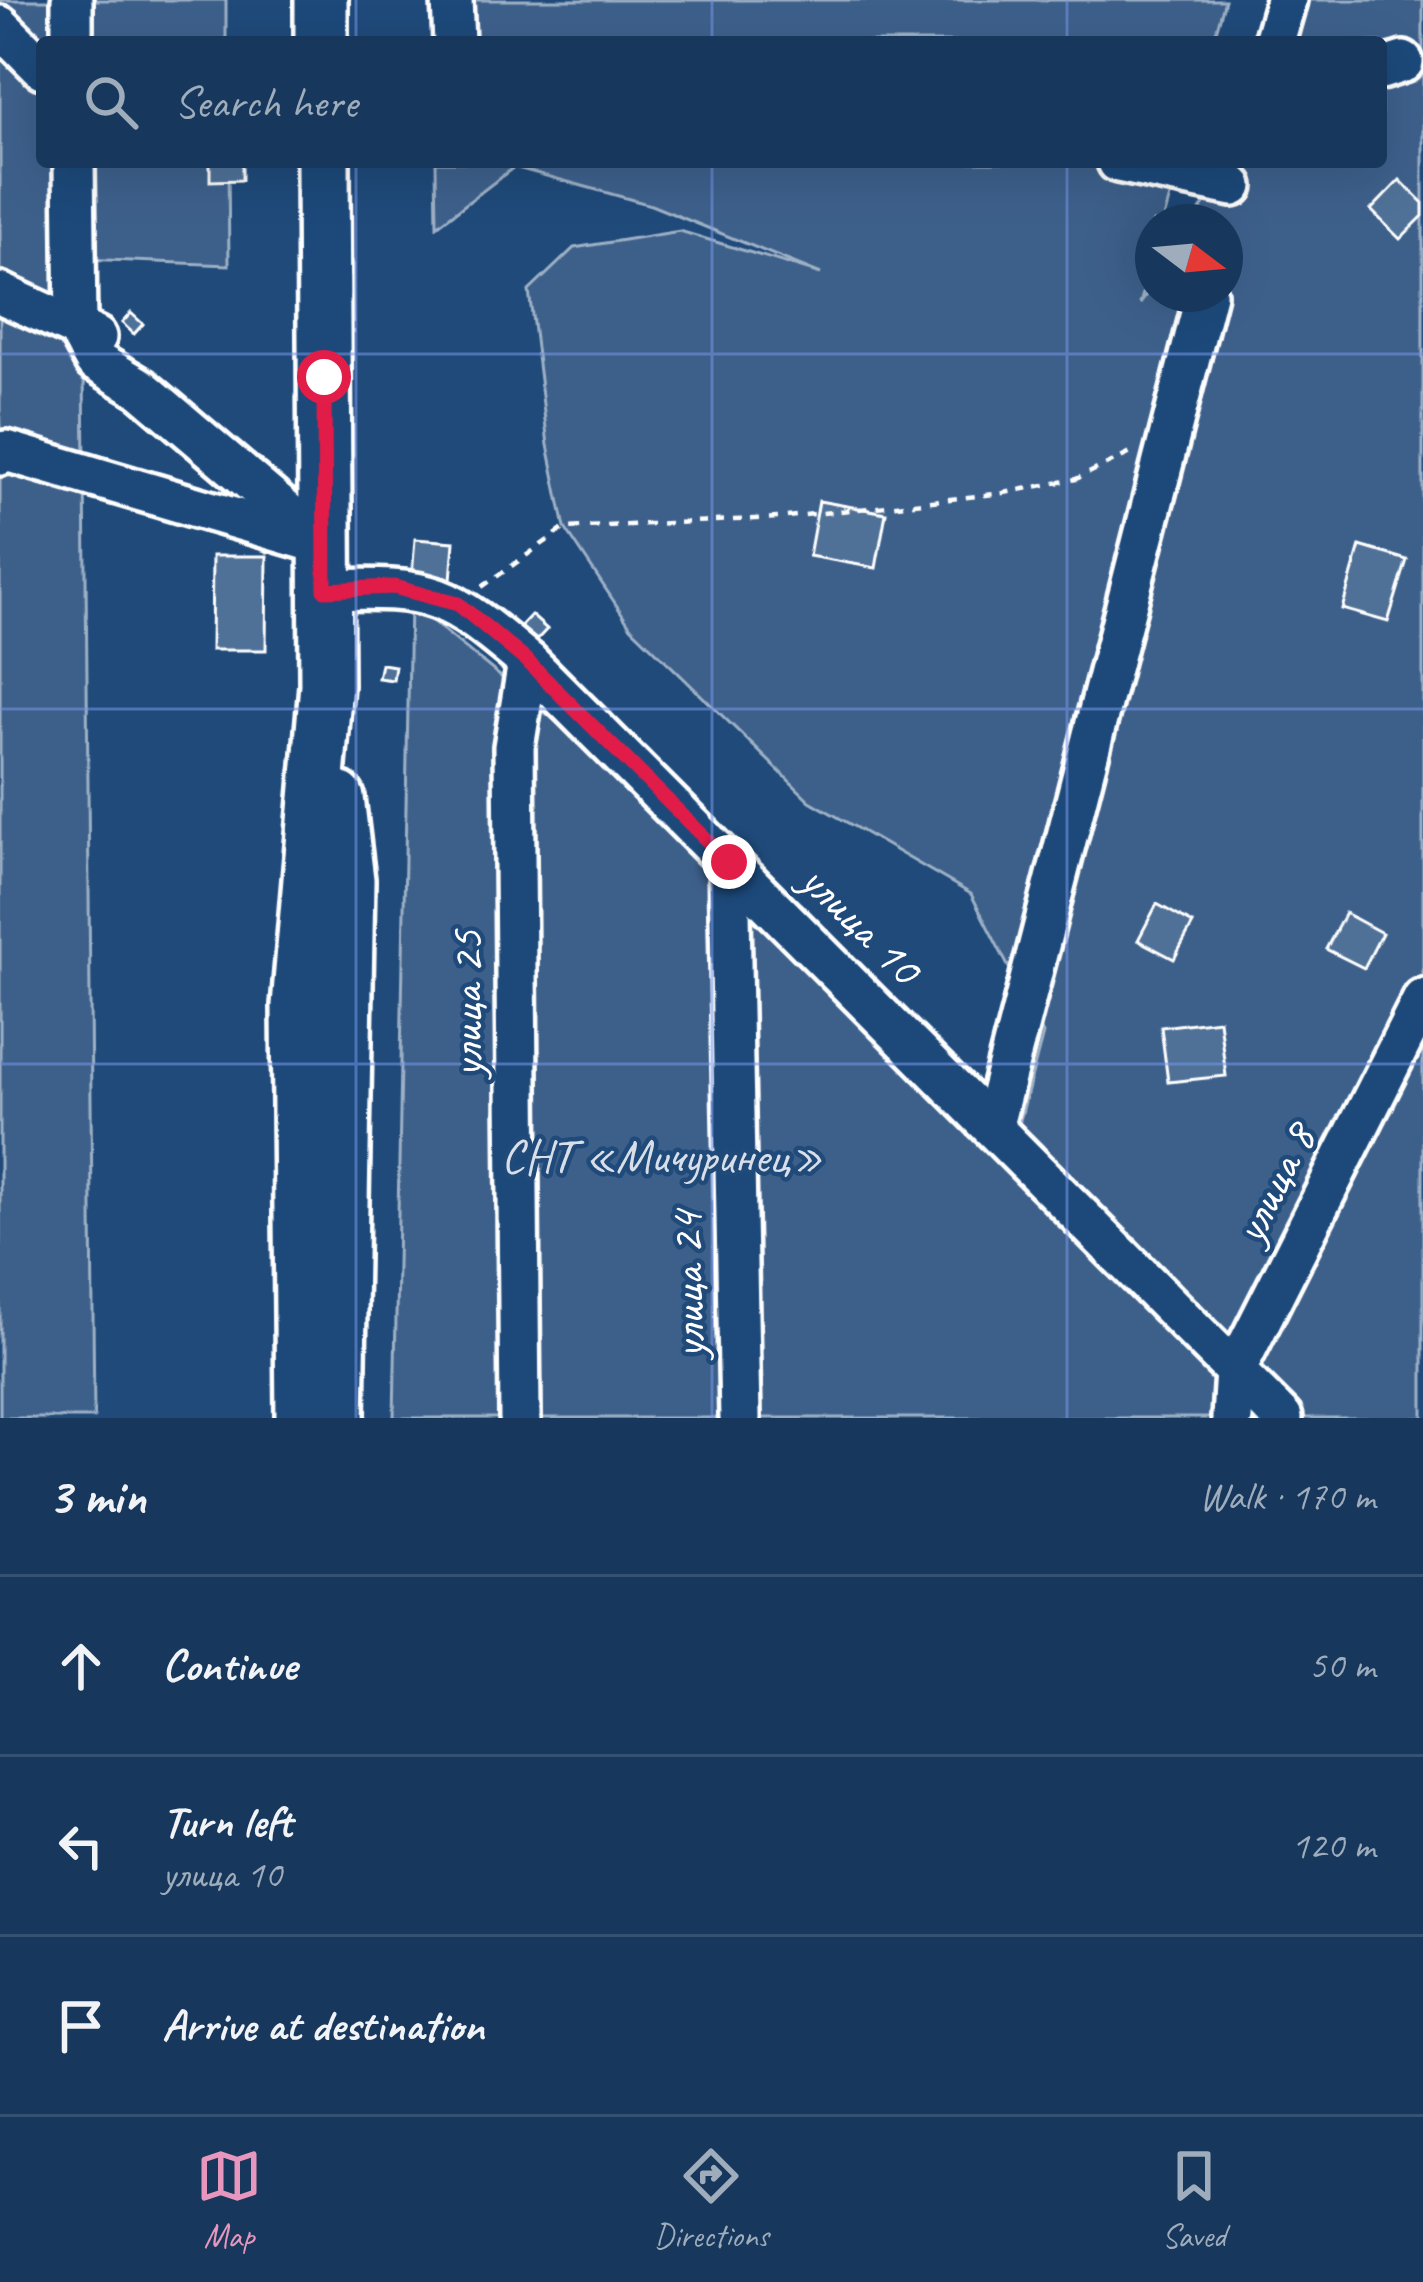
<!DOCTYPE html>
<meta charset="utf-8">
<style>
:root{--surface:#17385c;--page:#244365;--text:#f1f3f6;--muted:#9eacbb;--line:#365272;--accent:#e797bd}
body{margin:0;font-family:Caveat,sans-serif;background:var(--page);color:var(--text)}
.compass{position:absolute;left:1135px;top:204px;width:108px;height:108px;border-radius:50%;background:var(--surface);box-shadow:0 12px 48px #0002;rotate:106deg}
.stop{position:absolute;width:36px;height:36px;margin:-27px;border:9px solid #e11d48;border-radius:50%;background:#fff}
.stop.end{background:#e11d48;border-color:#fff;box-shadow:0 3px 12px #0008}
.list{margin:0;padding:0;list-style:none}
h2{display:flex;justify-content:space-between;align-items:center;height:156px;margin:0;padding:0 48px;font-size:51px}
h2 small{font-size:39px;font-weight:400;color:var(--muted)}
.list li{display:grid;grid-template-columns:78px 1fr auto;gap:36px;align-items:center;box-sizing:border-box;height:180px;padding:0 48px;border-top:3px solid var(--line)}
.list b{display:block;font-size:45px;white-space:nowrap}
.list p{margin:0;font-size:39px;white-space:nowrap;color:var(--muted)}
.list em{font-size:39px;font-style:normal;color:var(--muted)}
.icon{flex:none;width:66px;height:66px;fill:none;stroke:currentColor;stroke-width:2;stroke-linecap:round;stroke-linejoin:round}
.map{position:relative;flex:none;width:1423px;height:1418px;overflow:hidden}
.search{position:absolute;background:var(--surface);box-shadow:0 12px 48px #0002;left:36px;right:36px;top:36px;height:132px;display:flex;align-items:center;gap:30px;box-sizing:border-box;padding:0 42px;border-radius:12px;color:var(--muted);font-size:45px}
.sheet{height:696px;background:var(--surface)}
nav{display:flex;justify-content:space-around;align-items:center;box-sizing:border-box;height:168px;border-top:3px solid var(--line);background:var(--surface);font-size:33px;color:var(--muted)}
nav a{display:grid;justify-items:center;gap:6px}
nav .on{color:var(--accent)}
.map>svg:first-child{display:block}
.green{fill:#3c618b;stroke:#9eb0c5;stroke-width:3}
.building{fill:#507197;stroke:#fff;stroke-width:3}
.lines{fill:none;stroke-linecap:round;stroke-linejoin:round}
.minor-casing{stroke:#fff;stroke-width:48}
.major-casing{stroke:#fff;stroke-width:60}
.path{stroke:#fff;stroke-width:4.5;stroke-dasharray:9 9;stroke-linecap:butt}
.minor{stroke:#1f4a7a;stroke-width:39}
.major{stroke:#1f4a7a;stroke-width:51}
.route{stroke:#e11d48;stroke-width:15}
.grid{fill:none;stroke:#7795e8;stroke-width:3;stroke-opacity:0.55}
.labels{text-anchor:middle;stroke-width:9;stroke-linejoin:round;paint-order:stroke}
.street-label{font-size:48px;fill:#fff;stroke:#1f4a7a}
.park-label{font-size:48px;fill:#d8dfe8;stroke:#1f4a7a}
</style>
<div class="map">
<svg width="1423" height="1418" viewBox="0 0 1423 1418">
<rect width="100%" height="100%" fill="#1f4a7a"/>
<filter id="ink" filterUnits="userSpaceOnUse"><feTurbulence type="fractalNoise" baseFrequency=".00833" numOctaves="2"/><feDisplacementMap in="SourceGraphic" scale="24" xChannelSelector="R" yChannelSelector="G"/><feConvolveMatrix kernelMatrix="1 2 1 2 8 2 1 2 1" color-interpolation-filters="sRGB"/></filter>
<g filter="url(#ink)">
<g class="green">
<path d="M 0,0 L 226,0 L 226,42 L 42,42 L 42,162 L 228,162 L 229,265 L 83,259 L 94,1418 L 0,1418 Z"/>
<path d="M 434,0 L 1225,0 L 1213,42 L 434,42 Z"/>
<path d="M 1307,0 L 1423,0 L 1423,1418 L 394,1418 L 410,603 L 729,862 L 1019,1124 L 1043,1034 L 971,894 L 810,801 L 631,627 L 565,528 L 548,445 L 529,291 L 574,248 L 680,231 L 821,274 L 651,205 L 514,167 L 437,226 L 436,162 L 1180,162 L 1163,222 L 1153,222 L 1153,257 L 1140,304 L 1153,286 L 1153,294 L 1225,294 L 1225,222 L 1193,222 L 1230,162 L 1381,162 L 1381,42 L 1298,42 Z"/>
</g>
<g class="building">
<path d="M 210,162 L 242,162 L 242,180 L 210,181 Z"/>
<path d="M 1400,180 L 1423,203 L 1423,216 L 1400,239 L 1371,210 Z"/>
<path d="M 131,313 L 143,324 L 134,334 L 122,323 Z"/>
<path d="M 819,501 L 886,513 L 876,568 L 809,556 Z"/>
<path d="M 415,539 L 454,542 L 451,580 L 412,577 Z"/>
<path d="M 1360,546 L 1407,560 L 1388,622 L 1342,609 Z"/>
<path d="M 212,556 L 267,556 L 266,650 L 211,650 Z"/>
<path d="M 531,615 L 547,629 L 534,643 L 518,629 Z"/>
<path d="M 381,664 L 395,666 L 393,680 L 378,678 Z"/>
<path d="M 1157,904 L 1193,924 L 1174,959 L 1138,940 Z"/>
<path d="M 1345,913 L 1382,933 L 1364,968 L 1326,949 Z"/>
<path d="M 1219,1020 L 1226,1076 L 1168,1082 L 1161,1027 Z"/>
</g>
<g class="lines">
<g class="minor-casing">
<g id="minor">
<path d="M 72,0 L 72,42"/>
<path d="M 452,0 L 454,42"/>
<path d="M 0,26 L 42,68"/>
<path d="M 1274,42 L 1286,0"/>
<path d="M 1381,69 L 1403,62"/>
<path d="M 74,162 L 76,326 L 95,361 L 142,389 L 324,544"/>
<path d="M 1118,162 L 1233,186"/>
<path d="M 0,293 L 96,337"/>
<path d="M 0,455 L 6,451 L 308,540"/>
<path d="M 325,590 C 434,586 446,593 528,662 L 1282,1418"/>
<path d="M 729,862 L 740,1418"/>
<path d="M 993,1125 L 1206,294"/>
<path d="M 520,1418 L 514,747 L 528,662"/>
<path d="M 1232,1418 L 1235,1371 L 1423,999"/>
</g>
</g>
<g class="major-casing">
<g id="major">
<path d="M 321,0 L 321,42"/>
<path d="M 302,1418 L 298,1006 L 326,685 L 323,162"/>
<path d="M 338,1418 L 348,880 L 338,798"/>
</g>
</g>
<path class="path" d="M 482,587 L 565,528 L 778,518 L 1004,493 L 1076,479 L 1133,452"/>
<use href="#minor" class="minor"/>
<use href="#major" class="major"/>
</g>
</g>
<g class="lines" filter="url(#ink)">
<path class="route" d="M 324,377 L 325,590 L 394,587 L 458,604 L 528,662 L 729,862"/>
</g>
<path class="grid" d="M 356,0 L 356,42M 712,0 L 712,42M 1067,0 L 1067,42M 356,162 L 356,1418M 712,162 L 712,1418M 1067,162 L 1067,1418M 0,354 L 1423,354M 0,709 L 1423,709M 0,1064 L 1423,1064"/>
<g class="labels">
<g class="street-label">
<text transform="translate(862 923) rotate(45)" y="17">улица 10</text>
<text transform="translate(465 1004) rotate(-90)" y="17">улица 25</text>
<text transform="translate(1273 1183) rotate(-63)" y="17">улица 8</text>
<text transform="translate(686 1285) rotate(-91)" y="17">улица 24</text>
</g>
<g class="park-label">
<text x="662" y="1172">СНТ «Мичуринец»</text>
</g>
</g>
</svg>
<svg class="compass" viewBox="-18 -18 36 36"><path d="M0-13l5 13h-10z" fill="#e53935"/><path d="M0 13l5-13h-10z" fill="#9eacbb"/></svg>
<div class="stop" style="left:324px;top:377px"></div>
<div class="stop end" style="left:729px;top:862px"></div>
<div class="search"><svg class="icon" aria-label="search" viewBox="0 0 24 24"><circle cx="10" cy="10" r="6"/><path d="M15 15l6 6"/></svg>Search here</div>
</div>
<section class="sheet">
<h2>3 min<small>Walk · 170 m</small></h2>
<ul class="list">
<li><svg class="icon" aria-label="ahead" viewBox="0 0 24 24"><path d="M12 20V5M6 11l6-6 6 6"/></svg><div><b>Continue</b></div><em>50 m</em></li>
<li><svg class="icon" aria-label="left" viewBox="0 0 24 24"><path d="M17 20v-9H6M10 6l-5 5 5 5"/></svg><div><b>Turn left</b><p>улица 10</p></div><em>120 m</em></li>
<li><svg class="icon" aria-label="arrive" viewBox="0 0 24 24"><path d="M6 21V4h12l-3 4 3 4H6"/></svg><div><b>Arrive at destination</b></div></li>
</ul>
</section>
<nav>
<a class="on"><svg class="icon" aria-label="map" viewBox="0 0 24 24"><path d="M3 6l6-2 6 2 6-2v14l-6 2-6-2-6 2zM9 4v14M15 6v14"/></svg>Map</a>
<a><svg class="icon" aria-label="directions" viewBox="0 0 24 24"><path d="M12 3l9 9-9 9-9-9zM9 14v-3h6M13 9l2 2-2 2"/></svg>Directions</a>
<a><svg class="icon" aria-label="saved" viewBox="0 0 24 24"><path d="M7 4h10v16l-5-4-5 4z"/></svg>Saved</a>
</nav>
